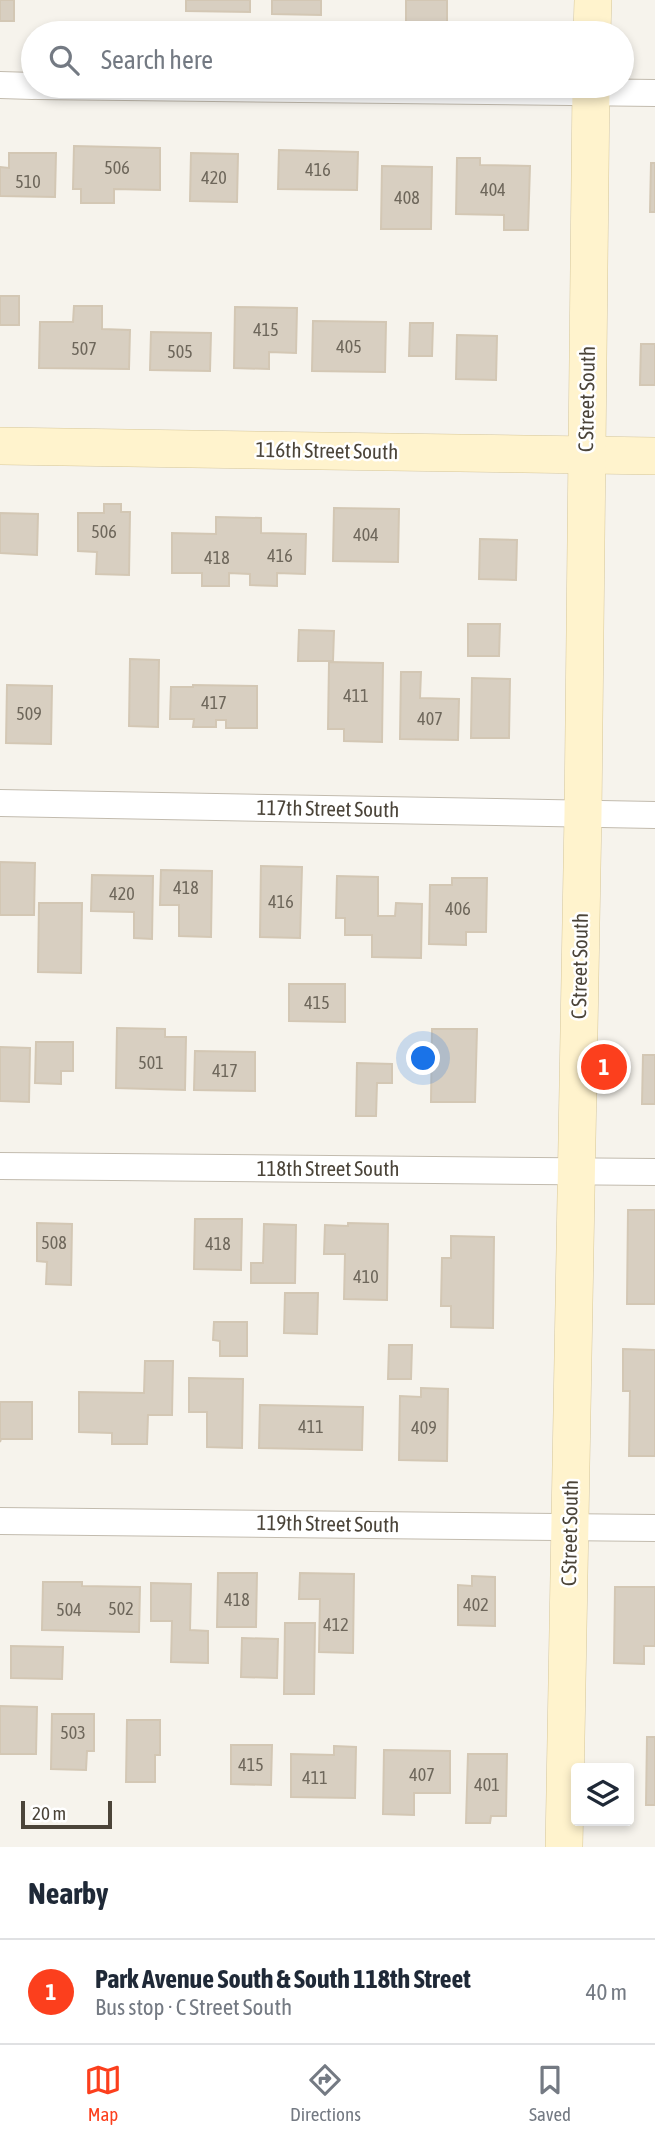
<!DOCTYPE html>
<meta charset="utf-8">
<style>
:root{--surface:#fff;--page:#f6f6f7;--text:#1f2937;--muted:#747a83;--line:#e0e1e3;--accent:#fc3f1d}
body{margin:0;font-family:"Asap Condensed",sans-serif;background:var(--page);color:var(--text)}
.controls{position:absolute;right:21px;bottom:21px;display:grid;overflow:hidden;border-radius:7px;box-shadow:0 4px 10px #0003}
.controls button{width:63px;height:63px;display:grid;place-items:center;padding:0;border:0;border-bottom:2px solid var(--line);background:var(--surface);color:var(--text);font:35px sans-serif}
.scale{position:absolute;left:21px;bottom:18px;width:91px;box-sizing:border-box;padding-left:7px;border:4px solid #4b4439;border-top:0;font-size:19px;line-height:24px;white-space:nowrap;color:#4b4439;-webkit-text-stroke:5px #fff;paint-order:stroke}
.you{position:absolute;left:424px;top:1059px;width:24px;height:24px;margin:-18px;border:5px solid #fff;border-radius:50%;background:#1a73e8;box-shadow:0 0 0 10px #1a73e833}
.badge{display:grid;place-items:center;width:46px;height:46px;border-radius:50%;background:var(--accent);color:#fff;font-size:23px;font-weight:700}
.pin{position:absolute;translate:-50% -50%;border:4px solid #fff;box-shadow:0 2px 7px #0006}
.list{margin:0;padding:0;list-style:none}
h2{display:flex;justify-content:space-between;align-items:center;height:91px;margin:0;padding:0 28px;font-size:30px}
h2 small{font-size:23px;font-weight:400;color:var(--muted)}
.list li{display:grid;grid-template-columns:46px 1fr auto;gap:21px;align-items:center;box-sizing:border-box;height:105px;padding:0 28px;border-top:2px solid var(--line)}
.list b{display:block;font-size:26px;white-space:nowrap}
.list p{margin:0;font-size:23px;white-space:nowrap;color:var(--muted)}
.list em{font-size:23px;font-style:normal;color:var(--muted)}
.icon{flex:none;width:38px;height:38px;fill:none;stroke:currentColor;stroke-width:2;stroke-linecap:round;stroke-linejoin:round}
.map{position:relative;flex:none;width:655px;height:1847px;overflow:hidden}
.search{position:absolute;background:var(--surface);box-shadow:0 4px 10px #0003;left:21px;right:21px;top:21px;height:77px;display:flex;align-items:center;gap:18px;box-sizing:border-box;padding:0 24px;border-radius:38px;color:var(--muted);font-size:26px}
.sheet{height:196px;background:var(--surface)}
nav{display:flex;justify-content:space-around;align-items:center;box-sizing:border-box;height:98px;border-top:2px solid var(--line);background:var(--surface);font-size:19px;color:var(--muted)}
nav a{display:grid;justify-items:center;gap:4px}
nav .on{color:var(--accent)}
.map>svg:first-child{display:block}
.building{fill:#d8cfc1;stroke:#d3c7b4;stroke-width:2}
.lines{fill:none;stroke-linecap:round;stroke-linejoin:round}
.street-casing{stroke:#c2bbae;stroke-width:28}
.secondary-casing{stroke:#d6c79b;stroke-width:38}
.street{stroke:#fff;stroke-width:26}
.secondary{stroke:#fff3cd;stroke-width:37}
.labels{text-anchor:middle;stroke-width:5;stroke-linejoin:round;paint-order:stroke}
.number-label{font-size:18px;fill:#6e675b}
.street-label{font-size:21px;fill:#4b4439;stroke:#fff}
</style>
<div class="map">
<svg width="655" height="1847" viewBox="0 0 655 1847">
<rect width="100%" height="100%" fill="#f6f3ec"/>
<g class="building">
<rect x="0" y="0" width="14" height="21"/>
<path d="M 186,0 L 250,0 L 250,12 L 186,11 Z"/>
<path d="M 272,0 L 321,0 L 321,15 L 272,14 Z"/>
<path d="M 406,0 L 447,0 L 447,23 L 406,22 Z"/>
<path d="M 74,146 L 160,148 L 160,190 L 114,189 L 114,203 L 81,203 L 81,189 L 73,189 Z"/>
<path d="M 279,150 L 358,152 L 357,190 L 278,189 Z"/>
<path d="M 9,153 L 56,153 L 55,197 L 0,196 L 0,167 L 9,168 Z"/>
<path d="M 191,153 L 238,154 L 237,202 L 190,201 Z"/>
<path d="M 457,158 L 480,158 L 480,165 L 530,166 L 528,230 L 504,230 L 504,215 L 456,214 Z"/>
<path d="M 651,163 L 655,163 L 655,212 L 650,212 Z"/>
<path d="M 382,166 L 432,167 L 431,229 L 381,229 Z"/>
<rect x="0" y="296" width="19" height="29"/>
<path d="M 74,306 L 102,306 L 102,329 L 130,330 L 129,369 L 39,368 L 40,322 L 73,322 Z"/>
<path d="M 235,307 L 297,308 L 296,353 L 269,352 L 269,369 L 234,368 Z"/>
<path d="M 313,321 L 386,322 L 385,372 L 312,371 Z"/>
<path d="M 410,323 L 433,323 L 432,356 L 409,356 Z"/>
<path d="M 151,332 L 211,333 L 210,371 L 150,370 Z"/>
<path d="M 457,335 L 497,336 L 496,380 L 456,379 Z"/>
<path d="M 641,344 L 655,344 L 655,385 L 640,385 Z"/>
<path d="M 104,504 L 121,504 L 121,512 L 130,512 L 129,575 L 96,574 L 97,552 L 78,551 L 78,513 L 104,513 Z"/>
<path d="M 334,508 L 399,509 L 398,562 L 333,561 Z"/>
<path d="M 0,513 L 38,514 L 37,555 L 0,553 Z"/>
<path d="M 216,517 L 261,518 L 261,533 L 306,534 L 305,574 L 277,573 L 277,586 L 250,585 L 250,574 L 229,573 L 229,586 L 202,586 L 202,573 L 172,573 L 172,533 L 216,534 Z"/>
<path d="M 480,539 L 517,540 L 516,580 L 479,579 Z"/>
<path d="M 468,624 L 500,624 L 499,656 L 468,656 Z"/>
<path d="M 299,630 L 334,631 L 333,661 L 298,661 Z"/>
<path d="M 130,659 L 159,660 L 158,727 L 129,726 Z"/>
<path d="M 329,662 L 383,663 L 382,742 L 344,741 L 344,729 L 328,729 Z"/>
<path d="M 401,672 L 421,672 L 420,698 L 459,699 L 458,740 L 400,739 Z"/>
<path d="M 472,678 L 510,679 L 509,738 L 471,738 Z"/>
<path d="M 7,685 L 52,686 L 51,744 L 6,743 Z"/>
<path d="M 193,685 L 257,686 L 257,728 L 226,728 L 226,720 L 216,720 L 216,727 L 193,727 L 194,719 L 170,719 L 171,687 L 193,687 Z"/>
<path d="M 0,862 L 35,863 L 34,915 L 0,915 Z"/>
<path d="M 261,866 L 302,867 L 300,938 L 260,937 Z"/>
<path d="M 161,870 L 212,871 L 211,937 L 179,936 L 179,905 L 160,905 Z"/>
<path d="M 92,875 L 153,876 L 152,939 L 134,938 L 134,912 L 91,911 Z"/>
<path d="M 337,876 L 378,877 L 378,916 L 395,916 L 396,903 L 422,904 L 421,958 L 372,957 L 372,935 L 345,935 L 345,918 L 336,918 Z"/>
<path d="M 452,878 L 487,878 L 486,932 L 466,932 L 466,945 L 429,944 L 430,885 L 452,885 Z"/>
<path d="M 39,903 L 82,903 L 81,973 L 38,972 Z"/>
<path d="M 289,984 L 345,984 L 345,1022 L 289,1021 Z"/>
<path d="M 117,1028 L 165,1029 L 165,1037 L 186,1037 L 185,1090 L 116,1088 Z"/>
<path d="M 432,1029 L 477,1029 L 475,1102 L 431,1102 Z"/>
<path d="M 36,1042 L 73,1042 L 73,1071 L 61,1071 L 61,1084 L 35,1083 Z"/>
<path d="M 0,1047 L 30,1048 L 29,1102 L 0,1101 Z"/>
<path d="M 195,1051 L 255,1052 L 255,1091 L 194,1090 Z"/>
<path d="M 643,1055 L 655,1055 L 655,1104 L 642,1104 Z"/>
<path d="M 357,1063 L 392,1064 L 392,1083 L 377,1083 L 376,1116 L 356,1116 Z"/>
<path d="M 628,1210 L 655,1210 L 655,1304 L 627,1304 Z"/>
<path d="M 195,1219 L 242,1219 L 241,1270 L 194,1269 Z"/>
<path d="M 37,1223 L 72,1224 L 71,1285 L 46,1284 L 47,1262 L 37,1261 Z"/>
<path d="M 348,1223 L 388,1224 L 387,1300 L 344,1299 L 345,1254 L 324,1254 L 325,1225 L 348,1226 Z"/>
<path d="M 264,1224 L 296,1225 L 295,1283 L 251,1283 L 251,1263 L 263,1263 Z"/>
<path d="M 451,1236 L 494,1237 L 493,1328 L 451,1327 L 451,1306 L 441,1306 L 442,1258 L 451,1258 Z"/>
<path d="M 285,1293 L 318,1293 L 317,1334 L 284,1333 Z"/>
<path d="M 214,1322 L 247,1322 L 247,1356 L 220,1356 L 220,1341 L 213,1340 Z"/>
<path d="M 389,1345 L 412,1345 L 411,1379 L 388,1379 Z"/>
<path d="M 623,1349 L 655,1350 L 655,1456 L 629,1456 L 630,1391 L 623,1391 Z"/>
<path d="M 145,1361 L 173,1361 L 172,1415 L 148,1415 L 147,1444 L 112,1444 L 112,1433 L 79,1432 L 79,1392 L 144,1393 Z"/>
<path d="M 189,1378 L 243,1379 L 242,1448 L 207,1447 L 207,1412 L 189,1412 Z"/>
<path d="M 421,1388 L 448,1389 L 447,1461 L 399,1460 L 400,1396 L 421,1397 Z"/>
<path d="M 0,1402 L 32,1402 L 32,1439 L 1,1439 L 0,1442 Z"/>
<path d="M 260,1405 L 363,1407 L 362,1450 L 259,1448 Z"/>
<path d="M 218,1573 L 257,1573 L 256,1627 L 217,1627 Z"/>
<path d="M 300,1573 L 354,1574 L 353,1653 L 319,1652 L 320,1599 L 299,1599 Z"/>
<path d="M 472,1576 L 495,1577 L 495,1626 L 458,1625 L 458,1585 L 472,1586 Z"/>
<path d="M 43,1582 L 82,1582 L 82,1586 L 140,1587 L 139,1632 L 42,1630 Z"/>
<path d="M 151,1583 L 191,1584 L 190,1630 L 208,1631 L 208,1663 L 171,1662 L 172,1621 L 151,1621 Z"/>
<path d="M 615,1587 L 655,1587 L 655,1646 L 644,1646 L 644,1664 L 614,1663 Z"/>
<path d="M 285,1623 L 315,1623 L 314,1694 L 284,1694 Z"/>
<path d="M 242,1638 L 278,1639 L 277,1678 L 241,1677 Z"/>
<path d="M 11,1646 L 63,1647 L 62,1679 L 11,1678 Z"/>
<path d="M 0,1706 L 37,1707 L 36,1754 L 0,1754 Z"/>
<path d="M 52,1714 L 94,1714 L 94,1751 L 87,1751 L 86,1770 L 51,1769 Z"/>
<path d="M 127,1720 L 160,1720 L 160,1755 L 155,1755 L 155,1782 L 126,1782 Z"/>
<path d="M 647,1737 L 655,1737 L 655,1805 L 646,1805 Z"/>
<path d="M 231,1745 L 272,1745 L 271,1785 L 231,1784 Z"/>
<path d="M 334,1746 L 356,1747 L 355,1798 L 291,1797 L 291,1754 L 334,1755 Z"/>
<path d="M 384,1750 L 450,1751 L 450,1793 L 414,1793 L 414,1815 L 383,1814 Z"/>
<path d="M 468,1754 L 507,1754 L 506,1816 L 491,1816 L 490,1823 L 466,1823 Z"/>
</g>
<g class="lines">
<g class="street-casing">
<g id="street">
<path d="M 0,85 L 33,86"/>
<path d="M 38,86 L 655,93"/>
<path d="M 0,803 L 655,815"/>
<path d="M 0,1166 L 655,1172"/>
<path d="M 0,1521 L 655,1528"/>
</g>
</g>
<g class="secondary-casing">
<g id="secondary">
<path d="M 592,33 L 593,0"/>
<path d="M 0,446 L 655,456"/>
<path d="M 564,1847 L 583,814 L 591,86"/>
</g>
</g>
<use href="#street" class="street"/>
<use href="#secondary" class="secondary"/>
</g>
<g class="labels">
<g class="number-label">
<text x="117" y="174">506</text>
<text x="318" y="176">416</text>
<text x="214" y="184">420</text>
<text x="28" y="188">510</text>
<text x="493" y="196">404</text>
<text x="407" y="204">408</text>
<text x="266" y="336">415</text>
<text x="349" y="353">405</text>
<text x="84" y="355">507</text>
<text x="180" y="358">505</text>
<text x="104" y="538">506</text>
<text x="366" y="541">404</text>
<text x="280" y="562">416</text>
<text x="217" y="564">418</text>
<text x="356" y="702">411</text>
<text x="214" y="709">417</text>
<text x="29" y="720">509</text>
<text x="430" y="725">407</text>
<text x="186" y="894">418</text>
<text x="122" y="900">420</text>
<text x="281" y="908">416</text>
<text x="458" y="915">406</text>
<text x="317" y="1009">415</text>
<text x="151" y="1069">501</text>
<text x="225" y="1077">417</text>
<text x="54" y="1249">508</text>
<text x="218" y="1250">418</text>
<text x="366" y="1283">410</text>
<text x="311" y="1433">411</text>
<text x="424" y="1434">409</text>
<text x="237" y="1606">418</text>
<text x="476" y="1611">402</text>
<text x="121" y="1615">502</text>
<text x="69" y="1616">504</text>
<text x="336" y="1631">412</text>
<text x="73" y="1739">503</text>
<text x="251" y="1771">415</text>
<text x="422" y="1781">407</text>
<text x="315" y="1784">411</text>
<text x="487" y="1791">401</text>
</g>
<g class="street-label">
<text transform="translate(587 399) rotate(-89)" y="7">C Street South</text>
<text transform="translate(327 451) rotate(1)" y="7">116th Street South</text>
<text transform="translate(328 809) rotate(1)" y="7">117th Street South</text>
<text transform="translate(580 966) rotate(-89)" y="7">C Street South</text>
<text x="328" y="1176">118th Street South</text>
<text transform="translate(328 1524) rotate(1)" y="7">119th Street South</text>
<text transform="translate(570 1533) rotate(-89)" y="7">C Street South</text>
</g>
</g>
</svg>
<div class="controls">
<button><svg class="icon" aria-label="layers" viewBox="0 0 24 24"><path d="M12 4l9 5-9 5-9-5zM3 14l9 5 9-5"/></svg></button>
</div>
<div class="scale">20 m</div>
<div class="you"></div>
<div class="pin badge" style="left:604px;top:1067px">1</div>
<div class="search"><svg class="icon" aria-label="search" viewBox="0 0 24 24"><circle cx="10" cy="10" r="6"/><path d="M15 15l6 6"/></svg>Search here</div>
</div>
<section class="sheet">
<h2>Nearby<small></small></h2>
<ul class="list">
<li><span class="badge">1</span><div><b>Park Avenue South &amp; South 118th Street</b><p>Bus stop · C Street South</p></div><em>40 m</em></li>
</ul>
</section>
<nav>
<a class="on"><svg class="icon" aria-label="map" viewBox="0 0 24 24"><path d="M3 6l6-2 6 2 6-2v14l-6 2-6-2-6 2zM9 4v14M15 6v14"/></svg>Map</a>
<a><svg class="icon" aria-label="directions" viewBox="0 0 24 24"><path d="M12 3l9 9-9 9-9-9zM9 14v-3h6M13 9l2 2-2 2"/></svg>Directions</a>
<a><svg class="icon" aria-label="saved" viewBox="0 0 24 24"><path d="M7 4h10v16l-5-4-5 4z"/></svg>Saved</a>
</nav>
